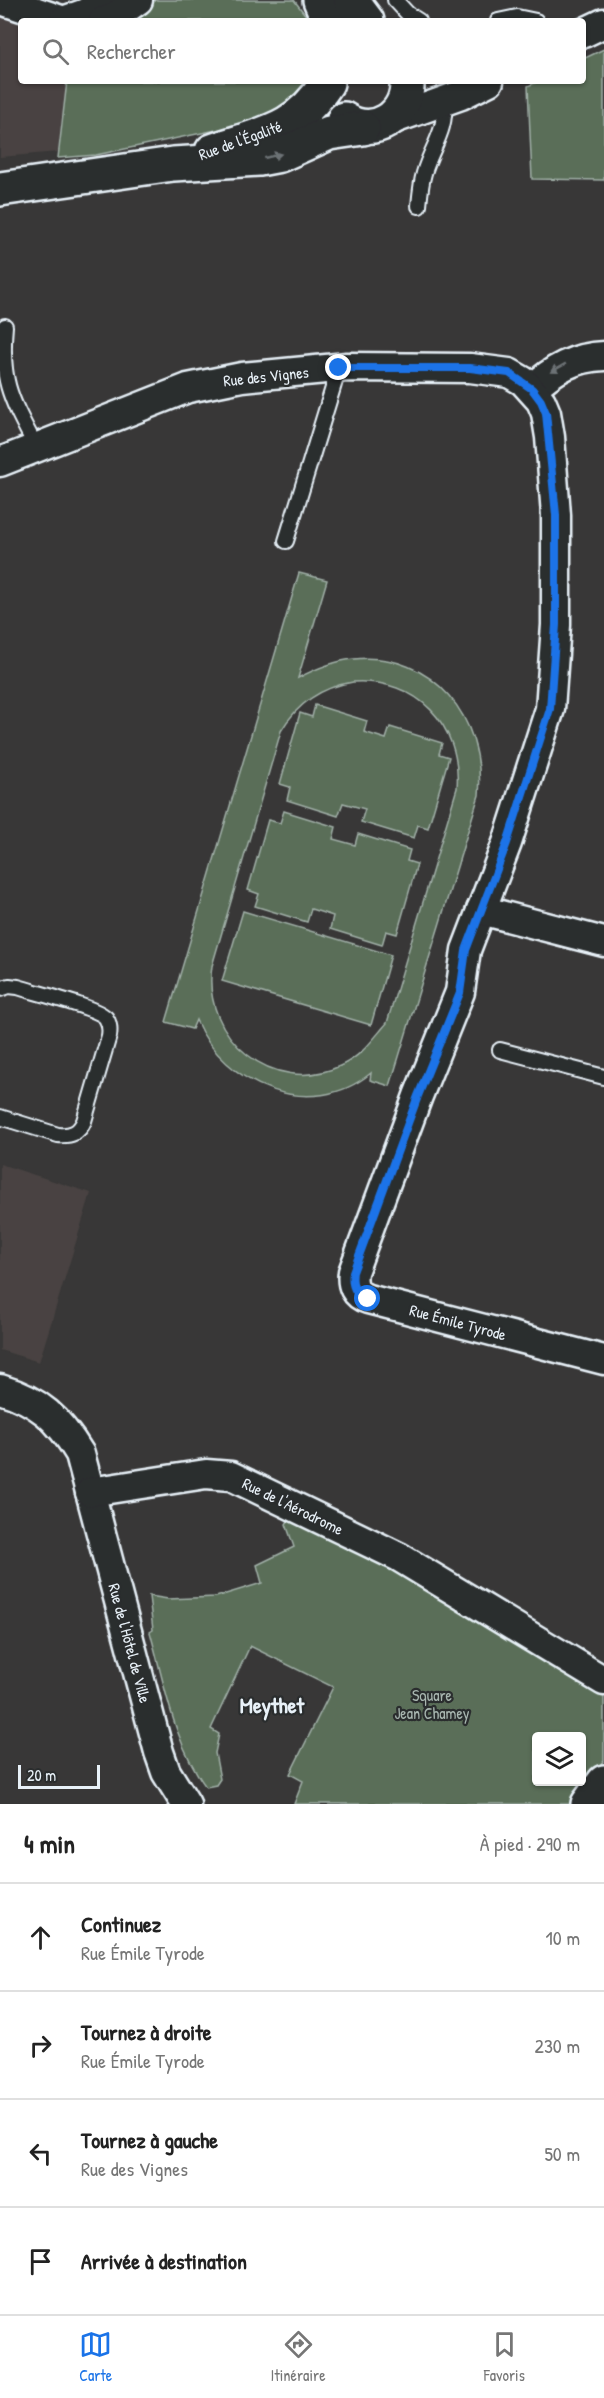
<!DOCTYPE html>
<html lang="fr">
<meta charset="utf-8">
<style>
:root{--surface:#fff;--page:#f2f2f2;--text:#222;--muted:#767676;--line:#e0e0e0;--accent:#1a73e8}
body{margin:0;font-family:"Patrick Hand",sans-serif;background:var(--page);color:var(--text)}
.controls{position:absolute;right:18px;bottom:18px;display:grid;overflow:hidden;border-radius:6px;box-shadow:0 2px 4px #0004}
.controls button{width:54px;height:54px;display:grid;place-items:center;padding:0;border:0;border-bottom:2px solid var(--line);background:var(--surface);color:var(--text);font:30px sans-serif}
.scale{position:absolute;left:18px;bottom:15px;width:82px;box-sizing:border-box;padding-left:6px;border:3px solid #e8f1f8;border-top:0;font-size:16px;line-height:21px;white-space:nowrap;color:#e8f1f8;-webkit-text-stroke:4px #2a2d2e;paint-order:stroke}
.stop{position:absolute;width:18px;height:18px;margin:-14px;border:4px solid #1a73e8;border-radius:50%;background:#fff}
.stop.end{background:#1a73e8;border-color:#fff;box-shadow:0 2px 6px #0008}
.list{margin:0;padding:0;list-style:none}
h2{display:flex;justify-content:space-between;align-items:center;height:78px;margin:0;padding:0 24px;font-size:26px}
h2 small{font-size:20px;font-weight:400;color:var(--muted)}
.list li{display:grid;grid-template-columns:39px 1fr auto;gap:18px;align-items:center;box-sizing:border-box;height:108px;padding:0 24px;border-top:2px solid var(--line)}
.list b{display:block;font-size:22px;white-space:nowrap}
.list p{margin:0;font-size:20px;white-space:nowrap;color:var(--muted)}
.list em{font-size:20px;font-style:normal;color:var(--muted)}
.icon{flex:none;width:33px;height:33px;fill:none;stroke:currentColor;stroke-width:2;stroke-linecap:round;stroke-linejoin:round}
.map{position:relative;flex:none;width:604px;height:1804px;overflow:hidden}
.search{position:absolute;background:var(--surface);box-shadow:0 2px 4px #0004;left:18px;right:18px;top:18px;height:66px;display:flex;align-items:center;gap:15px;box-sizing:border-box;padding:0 21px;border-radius:6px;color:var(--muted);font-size:22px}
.sheet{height:510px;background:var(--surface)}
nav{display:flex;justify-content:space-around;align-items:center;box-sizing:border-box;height:84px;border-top:2px solid var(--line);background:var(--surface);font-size:16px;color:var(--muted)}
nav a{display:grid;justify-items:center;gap:3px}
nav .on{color:var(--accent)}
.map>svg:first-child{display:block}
.built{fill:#494342}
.green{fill:#5a6e59;stroke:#a1b0a8;stroke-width:1.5;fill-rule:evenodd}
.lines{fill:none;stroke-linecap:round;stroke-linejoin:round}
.service-casing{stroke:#e8f1f8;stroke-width:18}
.minor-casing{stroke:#e8f1f8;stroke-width:33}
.tertiary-casing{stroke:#e8f1f8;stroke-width:38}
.secondary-casing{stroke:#e8f1f8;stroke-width:38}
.service{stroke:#2a2d2e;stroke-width:14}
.minor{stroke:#2a2d2e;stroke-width:28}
.tertiary{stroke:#2a2d2e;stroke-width:33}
.secondary{stroke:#2a2d2e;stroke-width:33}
.oneway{fill:#6c7275}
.route{stroke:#1a73e8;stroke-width:8}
.labels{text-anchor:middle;stroke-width:4.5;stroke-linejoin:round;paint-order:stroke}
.street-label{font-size:16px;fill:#e8f1f8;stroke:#2a2d2e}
.park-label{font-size:16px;fill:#a8b6b0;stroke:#2a2d2e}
.district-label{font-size:22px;font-weight:bold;fill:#e8f1f8;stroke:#2a2d2e}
</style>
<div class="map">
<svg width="604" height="1804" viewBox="0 0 604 1804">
<rect width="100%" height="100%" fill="#383737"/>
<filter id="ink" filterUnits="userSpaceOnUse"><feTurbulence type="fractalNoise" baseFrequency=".0167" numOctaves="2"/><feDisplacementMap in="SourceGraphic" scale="12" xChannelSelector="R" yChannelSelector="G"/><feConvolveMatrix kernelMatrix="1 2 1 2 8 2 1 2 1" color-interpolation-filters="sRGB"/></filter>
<g filter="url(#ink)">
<g class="built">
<path d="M 0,0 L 47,0 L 58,21 L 21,21 L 21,81 L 67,81 L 58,152 L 0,157 Z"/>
<path d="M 0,1164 L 91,1193 L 39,1362 L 0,1350 Z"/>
</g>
<g class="green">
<path d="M 152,0 L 294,0 L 310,21 L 124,21 Z"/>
<path d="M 604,49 L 604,180 L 532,179 L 528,86 L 539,81 L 583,81 L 583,59 Z"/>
<path d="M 67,81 L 307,81 L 296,102 L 279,117 L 96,155 L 58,158 Z"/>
<path d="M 299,573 L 327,580 L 298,678 C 315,669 333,661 354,659 C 433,651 486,719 479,795 L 390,1086 L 370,1080 L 371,1073 C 311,1122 224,1086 196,1020 L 192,1029 L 166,1022 ZM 353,682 C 417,678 462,725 457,788 L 387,1023 C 372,1040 362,1056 340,1066 C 273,1097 201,1037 212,966 L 281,731 C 297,704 322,687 353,682 Z"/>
<path d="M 315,705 L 367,721 L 364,732 L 386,739 L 390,727 L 442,743 L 439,754 L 449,757 L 428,828 L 418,825 L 414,838 L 361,822 L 365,809 L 343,803 L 338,816 L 287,800 L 290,787 L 280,784 L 300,713 L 312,717 Z"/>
<path d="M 284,811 L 336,827 L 333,839 L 355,845 L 358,834 L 410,850 L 407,861 L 417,864 L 397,934 L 386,931 L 382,945 L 330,929 L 333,916 L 311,909 L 307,922 L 255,906 L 259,894 L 248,890 L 268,820 L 280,823 Z"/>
<path d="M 243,911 L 391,955 L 371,1025 L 222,981 Z"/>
<path d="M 291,1516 L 378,1559 L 465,1608 L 604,1696 L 604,1760 L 570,1804 L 294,1804 L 303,1781 L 290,1774 L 333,1687 L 250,1646 L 211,1729 L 219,1734 L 215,1753 L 220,1779 L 216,1785 L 206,1787 C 173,1742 165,1685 150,1632 L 153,1630 L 149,1596 L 168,1599 L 216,1597 L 262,1583 L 257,1565 L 294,1547 L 286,1524 ZM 536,1736 L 582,1736 L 582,1782 L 536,1782 Z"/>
</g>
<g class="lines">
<g class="service-casing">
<g id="service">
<path d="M 395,0 L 408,14 L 419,21"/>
<path d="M 498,21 L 517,17 L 536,21"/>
<path d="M 419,206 C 420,195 421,183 424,173 C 432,146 447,131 444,101"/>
<path d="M 5,326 C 0,382 11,399 36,447"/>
<path d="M 286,541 L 339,368"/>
<path d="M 0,989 L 9,986 L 18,987 C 33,992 99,1008 106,1018 C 110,1024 110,1030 109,1036 L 84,1121 C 79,1133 71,1136 58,1135 L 0,1117"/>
<path d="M 500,1050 L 604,1077"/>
</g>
</g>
<g class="minor-casing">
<g id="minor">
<path d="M 1,0 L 64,21"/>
<path d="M 63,21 L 86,13 L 102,0"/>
<path d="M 103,21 L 111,19 L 138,0"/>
<path d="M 583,33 L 604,23"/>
<path d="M 388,121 L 461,95 L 489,81"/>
<path d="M 532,389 C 553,369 575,357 604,356"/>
<path d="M 0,462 L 188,388 L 242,377 L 347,367 L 470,368 L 509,373 L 523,381 L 541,401 L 546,413 L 550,437 L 556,515 L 556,625 L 550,709 L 507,843 L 466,950 L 460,992 L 418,1096 L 353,1272 C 351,1285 355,1295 368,1299 L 604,1360"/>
<path d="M 481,910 L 604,942"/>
<path d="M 0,1389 C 40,1401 59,1419 80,1454 L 159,1752 L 166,1772 L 186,1804"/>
<path d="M 90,1492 L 206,1474 L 231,1476 L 399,1557 L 604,1681"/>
</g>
</g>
<g class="tertiary-casing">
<g id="tertiary">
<path d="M 320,0 L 329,21"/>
<path d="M 351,0 L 367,21"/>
<path d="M 344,119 C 374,139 409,116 407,81"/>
<path d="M 212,151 C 263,133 295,132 327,83"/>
<path d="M 0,189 L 173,164 L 259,159 L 280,155 L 329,133 L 363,128"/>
</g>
</g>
<g class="secondary-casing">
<path id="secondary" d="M 588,1804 L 604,1782"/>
</g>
<use href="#service" class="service"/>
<use href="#minor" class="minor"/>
<use href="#tertiary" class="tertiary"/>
<use href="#secondary" class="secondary"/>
</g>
<defs><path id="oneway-solid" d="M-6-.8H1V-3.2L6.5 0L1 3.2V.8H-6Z" transform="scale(1.5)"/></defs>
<g class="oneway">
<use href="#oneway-solid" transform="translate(273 156) rotate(-14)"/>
<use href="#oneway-solid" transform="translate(558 368) rotate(151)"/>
</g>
</g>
<g class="lines" filter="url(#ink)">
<path class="route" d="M 339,368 L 470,368 L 509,373 L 532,389 L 541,401 L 546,413 L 556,515 L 556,625 L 550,709 L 507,843 L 466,950 L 460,993 L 418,1096 L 353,1272 C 351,1285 355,1295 368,1299"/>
</g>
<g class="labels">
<g class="street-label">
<text transform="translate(240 140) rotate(-20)" y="6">Rue de l'Égalité</text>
<text transform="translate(266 376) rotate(-6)" y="6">Rue des Vignes</text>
<text transform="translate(458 1322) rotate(15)" y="6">Rue Émile Tyrode</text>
<text transform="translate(293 1506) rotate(26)" y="6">Rue de l'Aérodrome</text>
<text transform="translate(130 1643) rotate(75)" y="6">Rue de l'Hôtel de Ville</text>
</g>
<g class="park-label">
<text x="432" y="1701">Square<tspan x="432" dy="18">Jean Chamey</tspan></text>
</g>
<g class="district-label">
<text x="272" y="1713">Meythet</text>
</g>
</g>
</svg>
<div class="controls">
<button><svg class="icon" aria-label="layers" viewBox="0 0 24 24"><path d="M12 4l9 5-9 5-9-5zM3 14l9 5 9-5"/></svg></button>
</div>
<div class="scale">20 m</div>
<div class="stop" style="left:368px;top:1299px"></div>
<div class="stop end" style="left:339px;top:368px"></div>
<div class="search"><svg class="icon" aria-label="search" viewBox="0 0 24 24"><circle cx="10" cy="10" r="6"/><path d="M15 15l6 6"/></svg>Rechercher</div>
</div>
<section class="sheet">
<h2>4 min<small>À pied · 290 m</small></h2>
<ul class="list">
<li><svg class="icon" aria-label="ahead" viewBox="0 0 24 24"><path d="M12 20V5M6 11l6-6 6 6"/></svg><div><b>Continuez</b><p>Rue Émile Tyrode</p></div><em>10 m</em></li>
<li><svg class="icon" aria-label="right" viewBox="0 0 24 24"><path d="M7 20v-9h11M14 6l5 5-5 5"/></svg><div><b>Tournez à droite</b><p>Rue Émile Tyrode</p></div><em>230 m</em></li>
<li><svg class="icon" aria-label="left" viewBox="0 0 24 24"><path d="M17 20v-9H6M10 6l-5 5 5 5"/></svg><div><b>Tournez à gauche</b><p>Rue des Vignes</p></div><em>50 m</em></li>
<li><svg class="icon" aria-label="arrive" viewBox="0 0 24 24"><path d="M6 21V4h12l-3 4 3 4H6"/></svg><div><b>Arrivée à destination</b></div></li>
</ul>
</section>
<nav>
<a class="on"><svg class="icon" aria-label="map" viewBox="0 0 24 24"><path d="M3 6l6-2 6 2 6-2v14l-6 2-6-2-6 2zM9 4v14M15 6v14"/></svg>Carte</a>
<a><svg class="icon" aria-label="directions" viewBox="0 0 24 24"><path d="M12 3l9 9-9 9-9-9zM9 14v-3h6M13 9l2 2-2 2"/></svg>Itinéraire</a>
<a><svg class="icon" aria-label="saved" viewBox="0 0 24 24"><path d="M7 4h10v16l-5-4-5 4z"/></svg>Favoris</a>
</nav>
